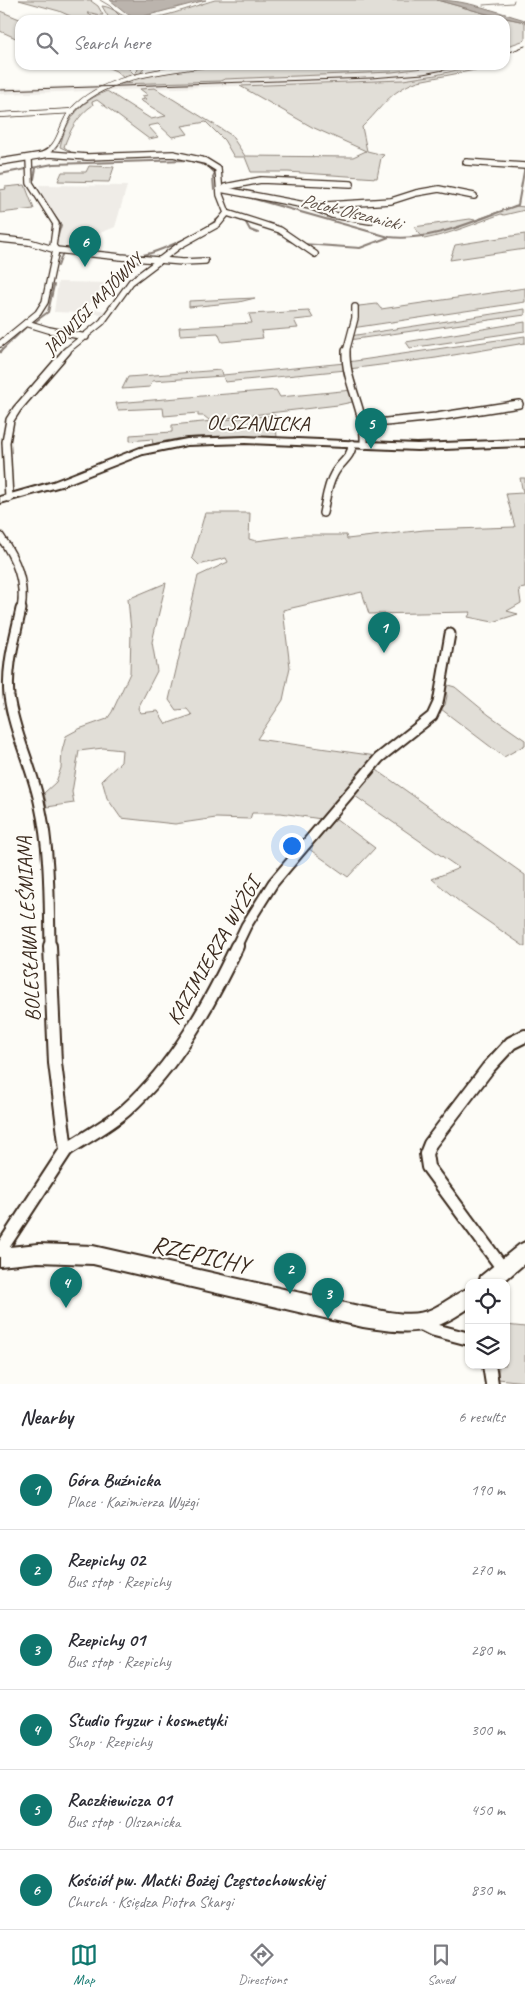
<!DOCTYPE html>
<meta charset="utf-8">
<style>
:root{--surface:#fff;--page:#f2f2f3;--text:#2b2b33;--muted:#7c7c81;--line:#e1e1e2;--accent:#0f766e}
body{margin:0;font-family:Caveat,sans-serif;background:var(--page);color:var(--text)}
.controls{position:absolute;right:15px;bottom:15px;display:grid;overflow:hidden;border-radius:10px;box-shadow:0 1px 4px #0004}
.controls button{width:45px;height:45px;display:grid;place-items:center;padding:0;border:0;border-bottom:1px solid var(--line);background:var(--surface);color:var(--text);font:25px sans-serif}
.you{position:absolute;left:291px;top:845px;width:18px;height:18px;margin:-12px;border:4px solid #fff;border-radius:50%;background:#1a73e8;box-shadow:0 0 0 8px #1a73e833}
.badge{display:grid;place-items:center;width:32px;height:32px;border-radius:50%;background:var(--accent);color:#fff;font-size:16px;font-weight:700}
.pin{position:absolute;translate:-50% -41px;filter:drop-shadow(0 1px 2px #0008)}
.pin::after{content:'';position:absolute;top:26px;width:18px;height:15px;background:inherit;clip-path:polygon(0 0,100% 0,50% 100%)}
.list{margin:0;padding:0;list-style:none}
h2{display:flex;justify-content:space-between;align-items:center;height:65px;margin:0;padding:0 20px;font-size:21px}
h2 small{font-size:16px;font-weight:400;color:var(--muted)}
.list li{display:grid;grid-template-columns:32px 1fr auto;gap:15px;align-items:center;box-sizing:border-box;height:80px;padding:0 20px;border-top:1px solid var(--line)}
.list b{display:block;font-size:19px;white-space:nowrap}
.list p{margin:0;font-size:16px;white-space:nowrap;color:var(--muted)}
.list em{font-size:16px;font-style:normal;color:var(--muted)}
.icon{flex:none;width:28px;height:28px;fill:none;stroke:currentColor;stroke-width:2;stroke-linecap:round;stroke-linejoin:round}
.map{position:relative;flex:none;width:525px;height:1384px;overflow:hidden}
.search{position:absolute;background:var(--surface);box-shadow:0 1px 4px #0004;left:15px;right:15px;top:15px;height:55px;display:flex;align-items:center;gap:12px;box-sizing:border-box;padding:0 18px;border-radius:15px;color:var(--muted);font-size:19px}
.sheet{height:545px;background:var(--surface)}
nav{display:flex;justify-content:space-around;align-items:center;box-sizing:border-box;height:70px;border-top:1px solid var(--line);background:var(--surface);font-size:14px;color:var(--muted)}
nav a{display:grid;justify-items:center;gap:2px}
nav .on{color:var(--accent)}
.map>svg:first-child{display:block}
.built{fill:#efece7}
.green{fill:#e1ded7;stroke:#8e847a}
.water{fill:#bbb4ad;stroke:#887d74}
.lines{fill:none;stroke-linecap:round;stroke-linejoin:round}
.stream-far2{stroke:#887d74;stroke-width:1}
.stream-far1{stroke:#887d74;stroke-width:2}
.stream{stroke:#887d74;stroke-width:2.5}
.street-far4-casing{stroke:#3b2a1e;stroke-width:6}
.street-far3-casing{stroke:#3b2a1e;stroke-width:8}
.street-far2-casing{stroke:#3b2a1e;stroke-width:10}
.street-far1-casing{stroke:#3b2a1e;stroke-width:13}
.street-casing{stroke:#3b2a1e;stroke-width:16}
.secondary-casing{stroke:#3b2a1e;stroke-width:4}
.street-far4{stroke:#fdfcf7;stroke-width:4.5}
.street-far3{stroke:#fdfcf7;stroke-width:5.5}
.street-far2{stroke:#fdfcf7;stroke-width:7}
.street-far1{stroke:#fdfcf7;stroke-width:9}
.street{stroke:#fdfcf7;stroke-width:12}
.secondary{fill:#fdfcf7;fill-rule:evenodd}
.rail{stroke:#3b2a1e;stroke-width:1}
.labels{text-anchor:middle;stroke-width:4;stroke-linejoin:round;paint-order:stroke}
.far-street-label{font-size:18px;fill:#3b2a1e;stroke:#fdfcf7}
.far-water-label{font-size:19px;font-style:italic;fill:#615349;stroke:#fdfcf7}
.street-label{font-size:21px;fill:#3b2a1e;stroke:#fdfcf7}
.near-street-label{font-size:25px;fill:#3b2a1e;stroke:#fdfcf7}
</style>
<div class="map">
<svg width="525" height="1384" viewBox="0 0 525 1384">
<rect width="100%" height="100%" fill="#fdfcf7"/>
<filter id="ink" filterUnits="userSpaceOnUse"><feTurbulence type="fractalNoise" baseFrequency=".02" numOctaves="2"/><feDisplacementMap in="SourceGraphic" scale="10" xChannelSelector="R" yChannelSelector="G"/><feConvolveMatrix kernelMatrix="1 2 1 2 8 2 1 2 1" color-interpolation-filters="sRGB"/></filter>
<g filter="url(#ink)">
<g class="built">
<path d="M 446,65 L 478,65 L 436,75 L 403,80 L 0,94 L 0,88 L 220,81 L 225,79 L 392,72 Z"/>
<path d="M 39,185 L 127,186 L 115,227 L 95,235 L 91,248 L 85,247 L 86,244 L 73,244 L 71,247 L 56,245 L 62,223 L 46,202 Z"/>
<path d="M 58,282 L 113,283 L 99,291 L 87,308 L 106,311 L 103,314 L 54,312 Z"/>
</g>
<g class="green">
<path d="M 19,0 L 92,0 L 91,1 L 98,6 L 103,15 C 97,16 94,12 87,13 L 98,20 L 79,20 L 59,11 Z"/>
<path d="M 215,0 L 437,0 L 487,14 L 525,22 L 525,40 L 505,47 L 505,20 L 110,20 L 102,6 C 114,7 120,17 133,19 C 159,21 190,7 215,0 Z"/>
<path d="M 0,11 L 22,20 L 20,20 L 20,40 L 0,31 Z"/>
<path d="M 102,65 L 125,65 L 134,74 L 138,70 L 136,65 L 145,65 L 140,75 L 125,79 L 116,71 Z"/>
<path d="M 209,65 L 446,65 L 392,72 L 225,79 L 220,81 L 120,84 L 140,77 Z"/>
<path d="M 478,65 L 501,65 L 418,81 C 388,92 383,107 362,127 L 367,151 L 384,155 L 381,158 L 377,178 L 288,172 L 251,172 L 245,157 L 234,157 L 224,140 L 206,122 L 182,126 L 188,134 L 172,137 L 158,124 L 148,126 L 158,137 L 149,139 L 97,100 L 92,102 L 93,105 C 79,114 69,131 64,147 L 71,152 L 60,147 C 66,119 81,101 107,91 L 151,119 L 166,116 L 140,100 L 146,99 L 142,96 L 148,95 L 140,89 L 155,88 L 231,135 L 245,156 L 353,157 L 366,151 L 312,127 L 240,86 L 403,80 L 436,75 Z"/>
<path d="M 89,166 L 114,167 L 109,182 L 58,181 L 62,172 L 86,172 Z"/>
<path d="M 25,185 L 34,209 L 0,213 L 0,190 L 6,189 L 5,187 Z"/>
<path d="M 515,206 L 525,207 L 525,210 L 504,215 L 501,214 C 476,223 451,234 424,239 L 414,227 L 470,219 L 475,220 Z"/>
<path d="M 525,234 L 525,249 L 450,260 L 455,245 Z"/>
<path d="M 525,288 L 525,302 L 352,328 L 359,306 L 377,304 L 381,309 Z"/>
<path d="M 255,298 L 239,302 L 189,307 L 189,301 Z"/>
<path d="M 525,309 L 525,315 L 349,340 L 350,336 Z"/>
<path d="M 309,311 L 313,318 L 294,320 L 298,328 L 261,331 L 263,338 L 222,342 L 218,333 L 180,335 L 179,327 L 252,323 L 249,314 Z"/>
<path d="M 525,322 L 525,331 L 410,348 L 406,342 Z"/>
<path d="M 525,336 L 525,343 L 436,358 L 349,369 L 348,362 Z"/>
<path d="M 345,363 L 346,370 L 225,382 L 223,376 L 152,381 L 150,387 L 122,389 L 128,377 L 221,370 L 223,375 Z"/>
<path d="M 276,390 L 280,397 L 352,390 L 357,401 L 338,405 L 209,420 L 204,416 L 198,416 L 198,413 L 164,416 L 163,408 L 118,410 L 116,403 Z"/>
<path d="M 275,415 L 277,437 C 236,437 192,433 153,444 L 152,439 L 130,441 L 130,435 L 172,432 L 172,425 Z"/>
<path d="M 520,478 L 525,478 L 525,588 L 519,589 L 521,603 L 507,611 L 518,614 L 493,622 L 468,617 L 471,612 L 369,614 L 362,592 L 283,610 L 290,667 L 283,700 L 257,739 L 376,756 L 321,819 L 281,813 L 252,813 L 250,819 L 216,818 L 175,824 L 121,818 L 107,798 L 102,780 L 121,762 L 122,750 L 103,748 L 79,751 L 72,792 L 74,803 L 47,807 L 44,793 L 56,782 L 61,768 L 62,751 L 66,736 L 79,729 L 107,719 L 112,712 L 130,673 L 131,631 L 128,599 L 166,583 L 152,642 L 157,671 L 138,708 L 140,713 L 158,711 L 166,724 L 192,715 L 187,709 L 176,710 L 169,700 L 198,576 L 228,562 L 226,558 L 199,565 L 192,558 L 205,513 L 250,513 L 249,539 L 256,541 L 303,535 L 346,535 L 347,539 L 424,530 L 515,527 L 506,494 L 523,493 Z"/>
<path d="M 448,685 L 455,687 L 489,715 L 525,740 L 525,745 L 504,757 L 441,709 L 445,705 L 447,696 L 445,687 Z"/>
<path d="M 374,768 L 525,875 L 525,947 L 461,903 L 432,879 L 459,868 L 355,796 Z"/>
<path d="M 335,818 L 375,848 L 348,877 L 309,849 Z"/>
<path d="M 506,1325 L 525,1327 L 525,1382 L 498,1379 L 499,1365 L 506,1365 Z"/>
</g>
<g class="water">
<path d="M 110,0 L 206,0 L 141,17 L 130,16 Z"/>
<path d="M 437,0 C 467,0 497,12 525,20 L 525,22 L 487,14 Z"/>
</g>
<g class="lines">
<g class="stream-far2">
<path d="M 100,0 L 110,6 L 124,20"/>
<path d="M 483,5 L 513,3 L 514,0"/>
</g>
<g class="stream-far1">
<path d="M 0,174 L 53,164 L 187,160 L 208,166 L 215,173 L 213,177 L 214,190"/>
<path d="M 34,179 L 36,168"/>
<path d="M 244,196 L 389,237 C 434,242 477,219 518,205 L 525,166"/>
<path d="M 53,214 L 61,225 L 56,242"/>
<path d="M 245,221 L 250,230 L 258,233"/>
<path d="M 278,234 L 281,235"/>
<path d="M 287,240 L 293,242"/>
<path d="M 303,244 L 360,248 L 389,237"/>
<path d="M 137,256 C 157,254 205,231 220,217"/>
<path d="M 58,266 L 63,252"/>
<path d="M 32,324 L 48,312 L 54,285"/>
<path d="M 0,352 L 27,326"/>
</g>
<path class="stream" d="M 0,352 L 1,351"/>
<g class="street-far4-casing">
<g id="street-far4">
<path d="M 0,115 L 73,111"/>
<path d="M 46,153 C 61,144 61,124 72,111 C 103,76 161,71 204,65"/>
</g>
</g>
<g class="street-far3-casing">
<g id="street-far3">
<path d="M 43,155 L 48,152"/>
<path d="M 0,162 L 50,154 L 87,157 L 173,154 L 205,161 L 218,169 L 220,195 L 227,213 L 218,224 L 180,245 L 131,282 L 102,322 L 65,352"/>
<path d="M 466,162 L 525,166"/>
<path d="M 225,187 L 261,180 L 351,184"/>
<path d="M 220,189 L 310,206 L 391,201 L 416,193 L 439,189 L 474,196"/>
<path d="M 310,206 L 332,215 L 370,221"/>
<path d="M 227,213 L 280,230 L 315,254"/>
<path d="M 0,239 L 29,242 L 56,250 L 121,257 L 183,262 L 205,261"/>
<path d="M 26,323 L 49,330 L 86,337"/>
<path d="M 0,344 L 38,313 L 45,302 L 56,250 L 53,246 L 56,224 L 30,183 L 29,159"/>
<path d="M 346,352 L 355,318 L 355,307"/>
</g>
</g>
<g class="street-far2-casing">
<g id="street-far2">
<path d="M 346,351 C 345,384 366,410 364,445"/>
<path d="M 366,424 L 436,417 L 519,404"/>
<path d="M 9,498 L 6,442 L 10,420 L 17,409 L 67,351"/>
<path d="M 323,513 C 326,500 327,486 334,474 C 340,462 352,458 352,444"/>
<path d="M 0,536 C 16,559 26,582 21,610"/>
</g>
</g>
<g class="street-far1-casing">
<g id="street-far1">
<path d="M 21,609 C 15,638 6,666 9,696 C 14,734 33,768 40,806 C 50,851 49,901 50,947"/>
<path d="M 236,947 L 246,926 L 273,883 L 379,758 L 432,716 L 438,703 L 450,634"/>
</g>
</g>
<g class="street-casing">
<g id="street">
<path d="M 66,1150 C 86,1137 109,1125 126,1110 C 176,1065 209,1005 237,946"/>
<path d="M 0,1251 L 66,1150 L 55,1063 L 50,946"/>
<path d="M 503,1269 L 428,1167 L 426,1154 L 430,1144 L 488,1068 L 511,1043 L 525,1036"/>
<path d="M 419,1323 L 431,1329 L 469,1339"/>
<path d="M 489,1365 L 492,1384"/>
</g>
</g>
<g class="secondary-casing">
<g id="secondary">
<path d="M 245,437 L 417,444 L 525,440 L 525,446 L 417,450 L 245,443 L 187,445 L 143,454 L 61,486 L 0,503 L 0,497 L 53,482 L 140,448 L 187,439 Z"/>
<path d="M 525,1242 L 525,1263 L 502,1283 L 479,1283 L 481,1276 L 519,1245 Z"/>
<path d="M 38,1244 L 93,1246 L 363,1307 C 385,1311 411,1319 432,1309 C 445,1303 456,1293 469,1288 L 469,1308 C 428,1336 410,1334 363,1327 L 93,1264 L 38,1262 L 0,1266 L 0,1248 Z"/>
</g>
</g>
<use href="#street-far4" class="street-far4"/>
<use href="#street-far3" class="street-far3"/>
<use href="#street-far2" class="street-far2"/>
<use href="#street-far1" class="street-far1"/>
<use href="#street" class="street"/>
<use href="#secondary" class="secondary"/>
<g class="rail">
<path d="M 505,54 L 525,46"/>
<path d="M 0,90 L 371,78 L 423,74 L 469,65"/>
</g>
</g>
</g>
<g class="labels">
<g class="far-street-label">
<text transform="translate(93 304) rotate(-46)" y="6">JADWIGI MAJÓWNY</text>
</g>
<g class="far-water-label">
<text transform="translate(351 211) rotate(14)" y="7">Potok Olszanicki</text>
</g>
<g class="street-label">
<text transform="translate(258 423) rotate(1)" y="7">OLSZANICKA</text>
<text transform="translate(28 929) rotate(-93)" y="7">BOLESŁAWA LEŚMIANA</text>
<text transform="translate(213 951) rotate(-60)" y="7">KAZIMIERZA WYŻGI</text>
</g>
<g class="near-street-label">
<text transform="translate(201 1254) rotate(13)" y="9">RZEPICHY</text>
</g>
</g>
</svg>
<div class="controls">
<button><svg class="icon" aria-label="locate" viewBox="0 0 24 24"><circle cx="12" cy="12" r="6"/><path d="M12 2v4M12 18v4M2 12h4M18 12h4"/></svg></button>
<button><svg class="icon" aria-label="layers" viewBox="0 0 24 24"><path d="M12 4l9 5-9 5-9-5zM3 14l9 5 9-5"/></svg></button>
</div>
<div class="you"></div>
<div class="pin badge" style="left:384px;top:653px">1</div>
<div class="pin badge" style="left:290px;top:1294px">2</div>
<div class="pin badge" style="left:328px;top:1319px">3</div>
<div class="pin badge" style="left:66px;top:1308px">4</div>
<div class="pin badge" style="left:371px;top:449px">5</div>
<div class="pin badge" style="left:85px;top:267px">6</div>
<div class="search"><svg class="icon" aria-label="search" viewBox="0 0 24 24"><circle cx="10" cy="10" r="6"/><path d="M15 15l6 6"/></svg>Search here</div>
</div>
<section class="sheet">
<h2>Nearby<small>6 results</small></h2>
<ul class="list">
<li><span class="badge">1</span><div><b>Góra Buźnicka</b><p>Place · Kazimierza Wyżgi</p></div><em>190 m</em></li>
<li><span class="badge">2</span><div><b>Rzepichy 02</b><p>Bus stop · Rzepichy</p></div><em>270 m</em></li>
<li><span class="badge">3</span><div><b>Rzepichy 01</b><p>Bus stop · Rzepichy</p></div><em>280 m</em></li>
<li><span class="badge">4</span><div><b>Studio fryzur i kosmetyki</b><p>Shop · Rzepichy</p></div><em>300 m</em></li>
<li><span class="badge">5</span><div><b>Raczkiewicza 01</b><p>Bus stop · Olszanicka</p></div><em>450 m</em></li>
<li><span class="badge">6</span><div><b>Kościół pw. Matki Bożej Częstochowskiej</b><p>Church · Księdza Piotra Skargi</p></div><em>830 m</em></li>
</ul>
</section>
<nav>
<a class="on"><svg class="icon" aria-label="map" viewBox="0 0 24 24"><path d="M3 6l6-2 6 2 6-2v14l-6 2-6-2-6 2zM9 4v14M15 6v14"/></svg>Map</a>
<a><svg class="icon" aria-label="directions" viewBox="0 0 24 24"><path d="M12 3l9 9-9 9-9-9zM9 14v-3h6M13 9l2 2-2 2"/></svg>Directions</a>
<a><svg class="icon" aria-label="saved" viewBox="0 0 24 24"><path d="M7 4h10v16l-5-4-5 4z"/></svg>Saved</a>
</nav>
